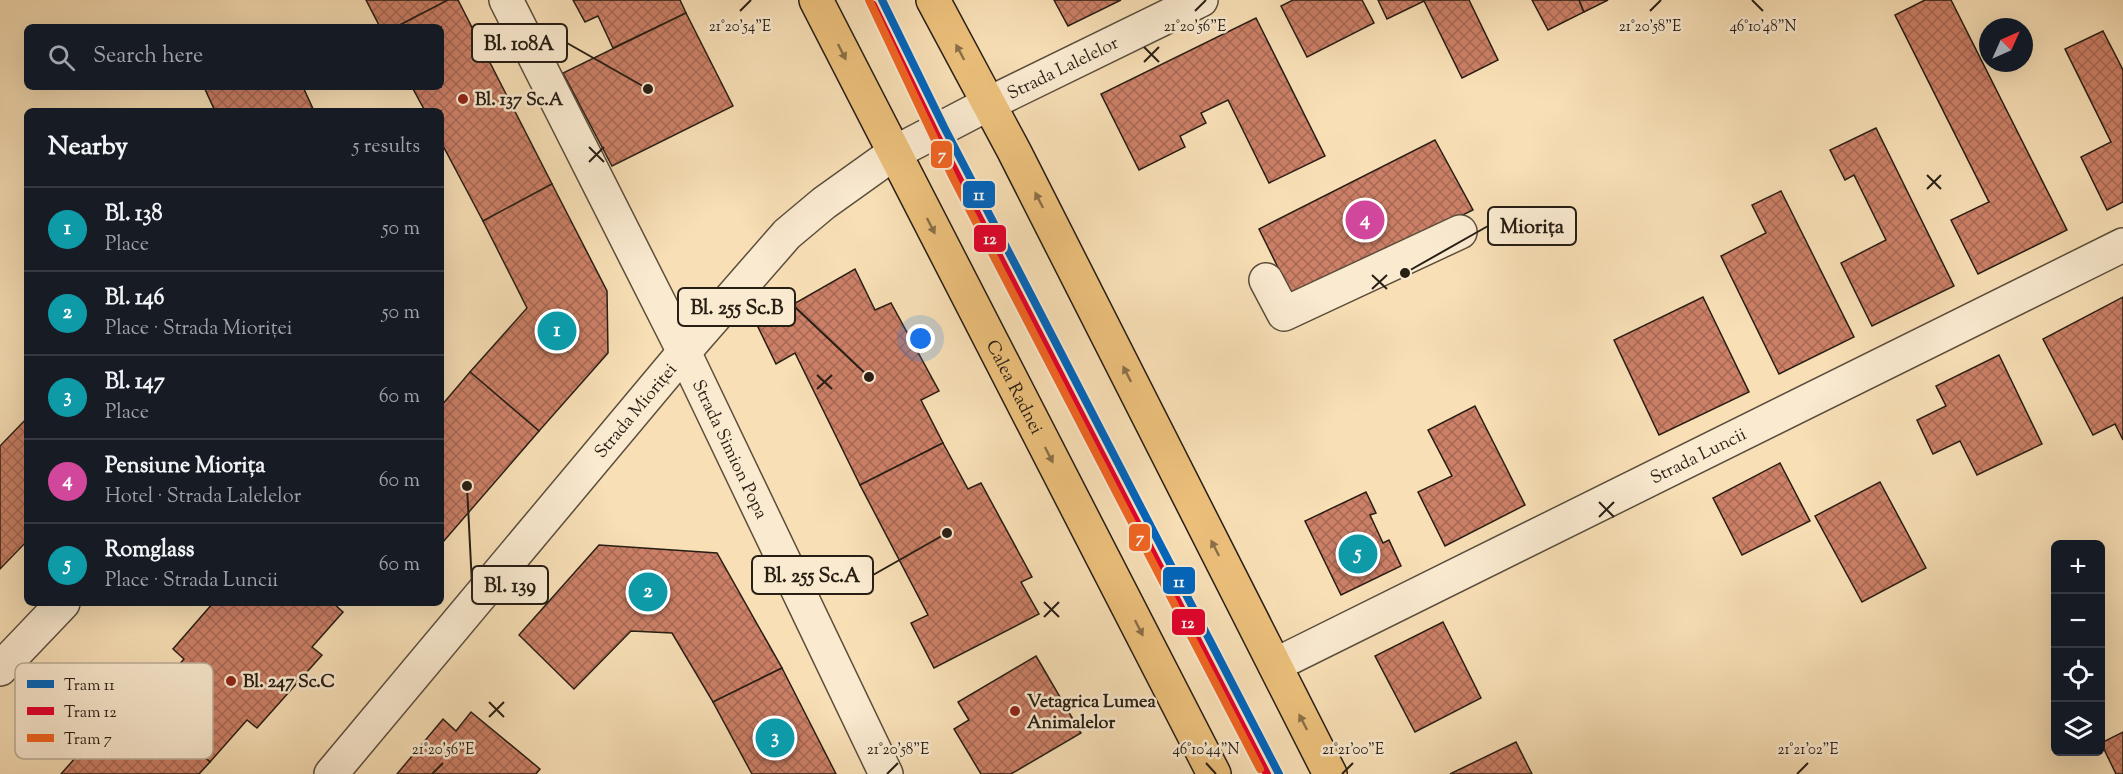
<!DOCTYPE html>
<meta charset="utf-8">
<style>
:root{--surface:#171b24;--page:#242831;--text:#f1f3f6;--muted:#9ea1a6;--line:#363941;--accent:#db2777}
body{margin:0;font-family:"Sorts Mill Goudy",serif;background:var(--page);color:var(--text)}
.controls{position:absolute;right:18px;bottom:18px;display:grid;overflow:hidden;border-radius:9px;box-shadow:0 6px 24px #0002}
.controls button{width:54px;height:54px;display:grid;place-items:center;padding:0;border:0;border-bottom:2px solid var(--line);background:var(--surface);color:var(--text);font:30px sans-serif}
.compass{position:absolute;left:1979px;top:18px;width:54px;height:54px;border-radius:50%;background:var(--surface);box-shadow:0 6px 24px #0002;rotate:45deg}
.you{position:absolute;left:921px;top:339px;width:21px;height:21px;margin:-15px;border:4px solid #fff;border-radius:50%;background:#1a73e8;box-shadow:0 0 0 9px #1a73e833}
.badge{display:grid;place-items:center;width:39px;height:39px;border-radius:50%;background:var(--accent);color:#fff;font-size:20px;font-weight:700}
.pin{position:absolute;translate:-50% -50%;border:3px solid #fff;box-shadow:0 2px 6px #0006}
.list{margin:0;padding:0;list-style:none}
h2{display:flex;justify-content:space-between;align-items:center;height:78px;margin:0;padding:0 24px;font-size:26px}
h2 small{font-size:20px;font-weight:400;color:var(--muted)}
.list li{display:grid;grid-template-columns:39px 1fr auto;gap:18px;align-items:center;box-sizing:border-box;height:84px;padding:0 24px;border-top:2px solid var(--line)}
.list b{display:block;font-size:22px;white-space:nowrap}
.list p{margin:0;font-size:20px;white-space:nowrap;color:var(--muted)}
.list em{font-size:20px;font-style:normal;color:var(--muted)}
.icon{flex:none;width:33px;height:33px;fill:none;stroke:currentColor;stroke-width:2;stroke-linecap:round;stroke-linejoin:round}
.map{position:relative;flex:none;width:2123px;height:774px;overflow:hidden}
.search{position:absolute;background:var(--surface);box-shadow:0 6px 24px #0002;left:24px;top:24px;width:420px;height:66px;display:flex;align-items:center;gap:15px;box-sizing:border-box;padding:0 21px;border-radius:9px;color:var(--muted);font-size:22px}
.panel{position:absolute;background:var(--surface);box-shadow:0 6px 24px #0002;left:24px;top:108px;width:420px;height:498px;border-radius:9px}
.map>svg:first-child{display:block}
.building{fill:url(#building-cross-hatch);stroke:#271e14;stroke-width:1.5}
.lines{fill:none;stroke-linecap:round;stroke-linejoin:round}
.minor-casing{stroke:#5b4e3c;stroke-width:36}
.major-casing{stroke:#271e14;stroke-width:36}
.minor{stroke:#faead0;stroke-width:33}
.major{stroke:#ecc07b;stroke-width:33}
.tram-1-casing{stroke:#faead0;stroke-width:12}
.tram-2-casing{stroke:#faead0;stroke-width:12}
.tram-3-casing{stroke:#faead0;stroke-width:12}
.tram-1{stroke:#0065bd;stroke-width:8}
.tram-2{stroke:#e4002b;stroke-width:8}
.tram-3{stroke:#f26522;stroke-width:8}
.oneway{fill:#8a6f48}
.ticks{fill:none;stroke:#271e14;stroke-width:2}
.poi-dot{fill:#8f2418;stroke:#faead0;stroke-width:2}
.labels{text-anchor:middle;stroke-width:5;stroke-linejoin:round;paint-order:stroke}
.street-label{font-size:18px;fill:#271e14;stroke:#faead0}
.poi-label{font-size:18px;font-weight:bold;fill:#271e14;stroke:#faead0;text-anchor:start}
.key{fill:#faead0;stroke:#bbad98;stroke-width:1.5}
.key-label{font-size:16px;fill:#271e14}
.ticks-label{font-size:15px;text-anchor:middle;fill:#271e14;stroke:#faead0;stroke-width:5;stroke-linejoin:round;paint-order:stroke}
.leader{fill:none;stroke:#271e14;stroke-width:2}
.callout-dot{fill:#271e14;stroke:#faead0;stroke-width:2}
.callout{fill:#faead0;stroke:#271e14;stroke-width:2}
.callout-label{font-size:20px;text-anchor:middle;font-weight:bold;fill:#271e14}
.line-badge{stroke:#faead0;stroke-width:2}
.badge-label{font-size:16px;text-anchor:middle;font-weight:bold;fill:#fff}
</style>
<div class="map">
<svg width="2123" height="774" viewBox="0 0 2123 774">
<defs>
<pattern id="building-cross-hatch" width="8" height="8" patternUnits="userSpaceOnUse" patternTransform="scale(1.5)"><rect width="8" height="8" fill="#cc8067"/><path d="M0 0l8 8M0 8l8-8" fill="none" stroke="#a66854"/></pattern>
</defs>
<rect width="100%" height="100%" fill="#f8dfb6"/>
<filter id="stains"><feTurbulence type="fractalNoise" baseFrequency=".00333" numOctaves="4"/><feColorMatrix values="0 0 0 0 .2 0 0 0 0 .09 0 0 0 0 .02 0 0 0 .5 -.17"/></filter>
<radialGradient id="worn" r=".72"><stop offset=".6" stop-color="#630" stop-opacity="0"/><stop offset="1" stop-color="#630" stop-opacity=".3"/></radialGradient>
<g class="building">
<path d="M 366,0 L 448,0 L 396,27 L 380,27 Z"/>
<path d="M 448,0 L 458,0 L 552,184 L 483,221 L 441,142 L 441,111 L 425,111 L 412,87 L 441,87 L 441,27 L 396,27 Z"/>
<path d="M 573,0 L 680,0 L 686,13 L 613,48 L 598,16 L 585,22 Z"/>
<path d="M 1054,0 L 1121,0 L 1068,26 Z"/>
<path d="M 1293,0 L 1362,0 L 1374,23 L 1307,57 L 1281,6 Z"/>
<path d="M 1378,0 L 1469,0 L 1498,60 L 1462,78 L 1424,1 L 1387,19 Z"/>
<path d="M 1532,0 L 1579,0 L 1584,12 L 1548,30 Z"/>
<path d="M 1579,0 L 1608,0 L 1584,12 Z"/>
<path d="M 1925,0 L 1951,0 L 2067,230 L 1978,274 L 1951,220 L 1989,202 L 1895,15 Z"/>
<path d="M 686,13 L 733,106 L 612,166 L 563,73 Z"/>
<path d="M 1256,18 L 1325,156 L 1269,183 L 1228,100 L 1201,113 L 1206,123 L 1180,136 L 1185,147 L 1139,170 L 1101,94 Z"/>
<path d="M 2103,31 L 2123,70 L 2123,202 L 2107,210 L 2081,157 L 2111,142 L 2065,49 Z"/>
<path d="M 204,87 L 303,87 L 314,111 L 215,111 Z"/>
<path d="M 1876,128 L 1954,286 L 1872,326 L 1841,263 L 1886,240 L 1854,175 L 1845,180 L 1830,150 Z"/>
<path d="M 1435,140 L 1473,210 L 1293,298 L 1259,229 Z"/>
<path d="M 552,184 L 607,291 L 608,353 L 539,431 L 470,372 L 527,308 L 483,221 Z"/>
<path d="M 1781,191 L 1854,337 L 1779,374 L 1721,256 L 1766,233 L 1752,205 Z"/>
<path d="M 855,269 L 875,310 L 891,303 L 939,391 L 921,400 L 943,443 L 860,485 L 795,353 L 776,364 L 757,325 Z"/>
<path d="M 1703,297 L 1749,392 L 1659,435 L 1614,340 Z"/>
<path d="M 2123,297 L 2123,440 L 2115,424 L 2093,435 L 2043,339 Z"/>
<path d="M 1999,355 L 2042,444 L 1977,475 L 1960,441 L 1933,454 L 1917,420 L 1946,406 L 1936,386 Z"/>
<path d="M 470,372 L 539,431 L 443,542 L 441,540 L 441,406 Z"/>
<path d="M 1475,406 L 1525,505 L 1445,546 L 1418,492 L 1452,476 L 1428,430 Z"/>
<path d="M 27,418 L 27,541 L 0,569 L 0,446 Z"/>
<path d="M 943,443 L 968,489 L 981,483 L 1032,577 L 1021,582 L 1039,614 L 934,668 L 911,623 L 928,615 L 860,485 Z"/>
<path d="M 1780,463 L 1810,521 L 1742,555 L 1713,498 Z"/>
<path d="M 1880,482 L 1926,568 L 1862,602 L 1815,516 Z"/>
<path d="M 1366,492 L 1376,513 L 1370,515 L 1383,543 L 1389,540 L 1401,566 L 1341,595 L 1305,521 Z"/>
<path d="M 599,545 L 717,553 L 782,668 L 713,702 L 672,633 L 631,631 L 574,689 L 519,635 Z"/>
<path d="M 213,603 L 333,603 L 343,612 L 312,647 L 322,655 L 257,728 L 247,720 L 210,762 L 144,703 L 184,659 L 173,649 Z"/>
<path d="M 1443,622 L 1481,698 L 1415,732 L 1375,656 Z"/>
<path d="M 1036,656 L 1081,733 L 1011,774 L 981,774 L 954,729 L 969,720 L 958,702 Z"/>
<path d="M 782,668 L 836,774 L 752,774 L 713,702 Z"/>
<path d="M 144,703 L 210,762 L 199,774 L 61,774 L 106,723 L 117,733 Z"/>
<path d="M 471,712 L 540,769 L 536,774 L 397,774 L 443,719 L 456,731 Z"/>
<path d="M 2123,732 L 2123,774 L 2116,774 L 2101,743 Z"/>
<path d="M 1516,742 L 1532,774 L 1450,774 Z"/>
</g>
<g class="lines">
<g class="minor-casing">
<g id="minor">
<path id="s1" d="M 506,0 L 684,352 L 886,774"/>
<path d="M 1266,280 L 1284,314 L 1460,232"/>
<path id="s2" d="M 1275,665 L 2123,245"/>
<path d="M 0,669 L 63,603"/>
<path id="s3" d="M 331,774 L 684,352 L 787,234 L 824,203 L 894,153 L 988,104 L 1201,0"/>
</g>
</g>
<g class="major-casing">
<g id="major">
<path id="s4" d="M 816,0 L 1214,774"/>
<path d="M 933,0 L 1014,151 L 1330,774"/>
</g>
</g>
<use href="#minor" class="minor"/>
<use href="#major" class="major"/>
<g class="tram-1-casing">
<path id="tram-1" d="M 882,0 L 944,127 L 1279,774"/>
</g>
<g class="tram-2-casing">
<path id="tram-2" d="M 873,5 L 935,132 L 1267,774"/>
</g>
<g class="tram-3-casing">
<path id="tram-3" d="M 869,0 L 953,178 L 1260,769"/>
</g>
<use href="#tram-1" class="tram-1"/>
<use href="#tram-2" class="tram-2"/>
<use href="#tram-3" class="tram-3"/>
</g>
<defs><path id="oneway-solid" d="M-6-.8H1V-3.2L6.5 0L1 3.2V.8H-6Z" transform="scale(1.5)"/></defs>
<g class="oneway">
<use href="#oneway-solid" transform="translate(842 52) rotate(63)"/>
<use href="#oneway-solid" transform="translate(960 52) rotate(-118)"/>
<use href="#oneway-solid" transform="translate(1039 200) rotate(-117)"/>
<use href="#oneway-solid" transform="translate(931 226) rotate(63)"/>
<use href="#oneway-solid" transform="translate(1127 374) rotate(-117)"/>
<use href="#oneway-solid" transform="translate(1049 455) rotate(63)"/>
<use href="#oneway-solid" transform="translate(1215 548) rotate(-117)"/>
<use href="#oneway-solid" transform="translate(1139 628) rotate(63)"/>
<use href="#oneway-solid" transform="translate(1303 722) rotate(-117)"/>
</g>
<path class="ticks" d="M 1752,0 L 1763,11M 740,11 L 751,0M 1195,11 L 1206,0M 1650,11 L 1661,0M 1144,47 L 1159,62M 1144,62 L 1159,47M 589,147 L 604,162M 589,162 L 604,147M 1927,175 L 1941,189M 1927,189 L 1941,175M 1372,275 L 1387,289M 1372,289 L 1387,275M 817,375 L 832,389M 817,389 L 832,375M 1599,502 L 1614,517M 1599,517 L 1614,502M 1044,602 L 1059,617M 1044,617 L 1059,602M 489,702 L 504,717M 489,717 L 504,702M 1206,763 L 1216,774M 432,774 L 443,763M 887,774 L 898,763M 1342,774 L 1353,763M 1797,774 L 1808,763"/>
<g class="poi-dot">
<circle cx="463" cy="99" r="6"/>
<circle cx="231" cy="681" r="6"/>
<circle cx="1015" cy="711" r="6"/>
</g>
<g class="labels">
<g class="street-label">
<text dy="6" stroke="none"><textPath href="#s3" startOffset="1030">Strada Lalelelor</textPath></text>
<text dy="6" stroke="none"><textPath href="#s4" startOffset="435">Calea Radnei</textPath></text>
<text dy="6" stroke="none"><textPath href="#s3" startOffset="474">Strada Mioriței</textPath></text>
<text dy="6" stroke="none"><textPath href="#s1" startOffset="502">Strada Simion Popa</textPath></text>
<text dy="6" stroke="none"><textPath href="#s2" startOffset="472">Strada Luncii</textPath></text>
</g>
<g class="poi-label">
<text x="475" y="105">Bl. 137 Sc.A</text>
<text x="243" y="687">Bl. 247 Sc.C</text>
<text x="1027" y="707">Vetagrica Lumea<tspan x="1027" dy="21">Animalelor</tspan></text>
</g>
</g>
<rect x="15" y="663" width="198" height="96" rx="9" class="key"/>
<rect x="27" y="680" width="27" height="8" fill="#0065bd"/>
<rect x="27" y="707" width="27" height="8" fill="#e4002b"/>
<rect x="27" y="734" width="27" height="8" fill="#f26522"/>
<g class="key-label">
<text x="64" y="690">Tram 11</text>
<text x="64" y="717">Tram 12</text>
<text x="64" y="744">Tram 7</text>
</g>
<g class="ticks-label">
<text x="740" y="31">21°20'54"E</text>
<text x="1195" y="31">21°20'56"E</text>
<text x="1650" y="31">21°20'58"E</text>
<text x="1763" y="31">46°10'48"N</text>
<text x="443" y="754">21°20'56"E</text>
<text x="898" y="754">21°20'58"E</text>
<text x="1206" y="754">46°10'44"N</text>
<text x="1353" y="754">21°21'00"E</text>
<text x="1808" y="754">21°21'02"E</text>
</g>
<path class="leader" d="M648 89L567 43M1405 273L1488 226M869 377L795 307M947 533L873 575M467 486L472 585"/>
<g class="callout-dot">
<circle cx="648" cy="89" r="6"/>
<circle cx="1405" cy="273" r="6"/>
<circle cx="869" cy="377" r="6"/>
<circle cx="947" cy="533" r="6"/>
<circle cx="467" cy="486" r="6"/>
</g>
<g class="callout">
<rect x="472" y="24" width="95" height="38" rx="6"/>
<rect x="1488" y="207" width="88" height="38" rx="6"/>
<rect x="678" y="288" width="117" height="38" rx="6"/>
<rect x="752" y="556" width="121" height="38" rx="6"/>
<rect x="472" y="566" width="76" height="38" rx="6"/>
</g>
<g class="callout-label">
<text x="519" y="50">Bl. 108A</text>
<text x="1532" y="233">Miorița</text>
<text x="737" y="314">Bl. 255 Sc.B</text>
<text x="812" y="582">Bl. 255 Sc.A</text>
<text x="510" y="592">Bl. 139</text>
</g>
<g class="line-badge">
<rect x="930" y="140" width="23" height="29" rx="6" fill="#f26522"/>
<rect x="962" y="180" width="34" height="29" rx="6" fill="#0065bd"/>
<rect x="973" y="224" width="34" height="29" rx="6" fill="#e4002b"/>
<rect x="1128" y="523" width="23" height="29" rx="6" fill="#f26522"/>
<rect x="1162" y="566" width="34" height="29" rx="6" fill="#0065bd"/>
<rect x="1171" y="608" width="35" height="28" rx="6" fill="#e4002b"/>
</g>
<g class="badge-label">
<text x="942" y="160">7</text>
<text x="979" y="200">11</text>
<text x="990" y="244">12</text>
<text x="1140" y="543">7</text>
<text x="1179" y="587">11</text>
<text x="1188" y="628">12</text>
</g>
<rect width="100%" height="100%" filter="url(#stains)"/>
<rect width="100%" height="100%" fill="url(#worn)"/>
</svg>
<div class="controls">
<button>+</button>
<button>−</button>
<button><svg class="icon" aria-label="locate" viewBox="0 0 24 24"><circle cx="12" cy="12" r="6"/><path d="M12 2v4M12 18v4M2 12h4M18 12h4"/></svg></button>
<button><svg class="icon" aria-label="layers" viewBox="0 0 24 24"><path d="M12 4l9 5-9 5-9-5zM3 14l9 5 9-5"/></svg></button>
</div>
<svg class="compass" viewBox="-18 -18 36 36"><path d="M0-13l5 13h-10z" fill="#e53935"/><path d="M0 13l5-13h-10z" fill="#9ea1a6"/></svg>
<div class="you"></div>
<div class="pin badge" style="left:557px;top:331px;background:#0f9aa8">1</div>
<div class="pin badge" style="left:648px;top:592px;background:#0f9aa8">2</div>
<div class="pin badge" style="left:775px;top:738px;background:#0f9aa8">3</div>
<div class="pin badge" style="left:1365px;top:220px;background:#d1479c">4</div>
<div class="pin badge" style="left:1358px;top:554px;background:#0f9aa8">5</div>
<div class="search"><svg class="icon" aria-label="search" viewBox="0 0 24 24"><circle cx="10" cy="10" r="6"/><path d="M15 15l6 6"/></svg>Search here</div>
<section class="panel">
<h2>Nearby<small>5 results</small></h2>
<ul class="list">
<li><span class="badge" style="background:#0f9aa8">1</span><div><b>Bl. 138</b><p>Place</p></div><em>50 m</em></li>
<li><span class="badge" style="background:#0f9aa8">2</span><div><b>Bl. 146</b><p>Place · Strada Mioriței</p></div><em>50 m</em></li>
<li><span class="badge" style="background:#0f9aa8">3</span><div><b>Bl. 147</b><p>Place</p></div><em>60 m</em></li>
<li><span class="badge" style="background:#d1479c">4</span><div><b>Pensiune Miorița</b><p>Hotel · Strada Lalelelor</p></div><em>60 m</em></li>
<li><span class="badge" style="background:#0f9aa8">5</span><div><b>Romglass</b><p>Place · Strada Luncii</p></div><em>60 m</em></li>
</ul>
</section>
</div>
